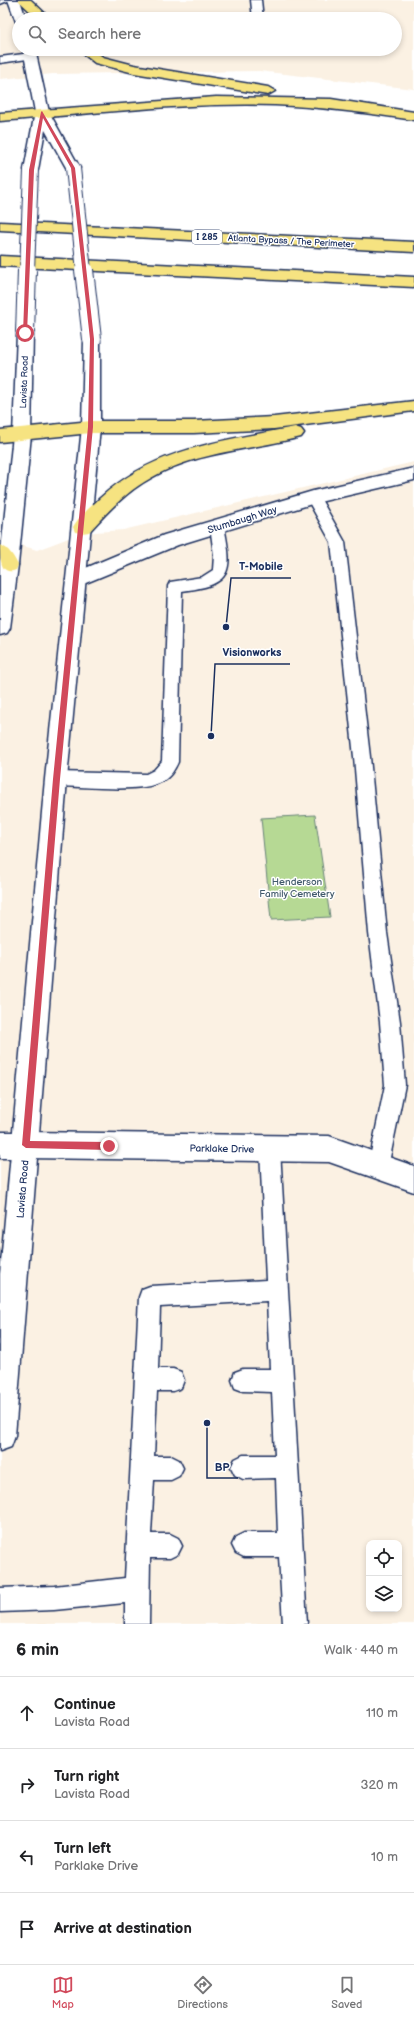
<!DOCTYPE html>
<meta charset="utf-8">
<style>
:root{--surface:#fff;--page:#f2f2f2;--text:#202124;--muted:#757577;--line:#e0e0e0;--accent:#d1495b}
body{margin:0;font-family:"Balsamiq Sans",sans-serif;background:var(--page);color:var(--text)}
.controls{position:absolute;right:12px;bottom:12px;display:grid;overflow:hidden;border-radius:8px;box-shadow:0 2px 6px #0003}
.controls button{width:36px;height:36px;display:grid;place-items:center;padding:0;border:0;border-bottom:1px solid var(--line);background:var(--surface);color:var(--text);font:20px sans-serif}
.stop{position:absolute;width:12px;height:12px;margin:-9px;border:3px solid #d1495b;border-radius:50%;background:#fff}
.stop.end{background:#d1495b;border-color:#fff;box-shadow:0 1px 4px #0008}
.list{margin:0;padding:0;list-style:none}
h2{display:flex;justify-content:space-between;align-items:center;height:52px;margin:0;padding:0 16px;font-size:17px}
h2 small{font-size:13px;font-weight:400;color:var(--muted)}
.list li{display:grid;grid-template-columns:26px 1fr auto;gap:12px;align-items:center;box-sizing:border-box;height:72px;padding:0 16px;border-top:1px solid var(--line)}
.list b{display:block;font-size:15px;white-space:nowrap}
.list p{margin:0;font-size:13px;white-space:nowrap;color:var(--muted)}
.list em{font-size:13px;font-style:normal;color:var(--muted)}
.icon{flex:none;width:22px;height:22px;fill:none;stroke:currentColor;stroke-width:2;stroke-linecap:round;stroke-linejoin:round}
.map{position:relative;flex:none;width:414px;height:1624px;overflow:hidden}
.search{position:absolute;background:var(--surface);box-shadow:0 2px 6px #0003;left:12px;right:12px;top:12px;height:44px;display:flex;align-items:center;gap:10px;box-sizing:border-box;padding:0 14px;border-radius:22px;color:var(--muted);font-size:15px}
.sheet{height:340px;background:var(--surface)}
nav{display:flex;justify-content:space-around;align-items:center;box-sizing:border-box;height:56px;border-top:1px solid var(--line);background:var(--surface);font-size:11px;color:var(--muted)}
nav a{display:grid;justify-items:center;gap:2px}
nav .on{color:var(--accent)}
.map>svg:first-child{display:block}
.built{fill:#fbf1e3;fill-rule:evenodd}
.green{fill:#b6d994;stroke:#688479}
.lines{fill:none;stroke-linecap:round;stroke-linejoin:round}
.service-casing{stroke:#1b2f5e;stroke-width:3}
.minor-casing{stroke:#1b2f5e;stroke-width:3}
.tertiary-casing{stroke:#1b2f5e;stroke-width:3}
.secondary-casing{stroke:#1b2f5e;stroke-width:3}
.motorway-casing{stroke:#1b2f5e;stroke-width:3}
.service{fill:#fff;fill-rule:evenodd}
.minor{fill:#fff;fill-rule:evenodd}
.tertiary{fill:#fff;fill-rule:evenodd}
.secondary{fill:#fff;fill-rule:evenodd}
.motorway{fill:#f6e381;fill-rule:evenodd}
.secondary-bridge-far1-casing{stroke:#1b2f5e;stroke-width:16;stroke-linecap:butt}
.secondary-bridge-casing{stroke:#1b2f5e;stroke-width:20;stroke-linecap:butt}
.secondary-bridge-far1{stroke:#fff;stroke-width:14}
.secondary-bridge{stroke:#fff;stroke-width:18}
.route{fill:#d1495b}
.labels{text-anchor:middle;stroke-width:3;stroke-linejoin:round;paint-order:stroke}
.shield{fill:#fff;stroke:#5f6d8e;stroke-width:1}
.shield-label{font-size:9px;font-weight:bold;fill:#1b2f5e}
.far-street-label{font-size:9px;fill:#1b2f5e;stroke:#fff}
.street-label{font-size:10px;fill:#1b2f5e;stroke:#fff}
.park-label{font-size:10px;fill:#425a6c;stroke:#fff}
.leader{fill:none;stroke:#1b2f5e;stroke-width:1.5}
.callout-dot{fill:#1b2f5e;stroke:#fff;stroke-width:1.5}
.callout-label{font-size:11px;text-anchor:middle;font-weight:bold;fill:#1b2f5e;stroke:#fff;stroke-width:3;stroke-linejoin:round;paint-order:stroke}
</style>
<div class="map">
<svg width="414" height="1624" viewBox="0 0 414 1624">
<rect width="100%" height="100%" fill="#fff"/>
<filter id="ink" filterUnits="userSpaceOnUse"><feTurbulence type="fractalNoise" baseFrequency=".025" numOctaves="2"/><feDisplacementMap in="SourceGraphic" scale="8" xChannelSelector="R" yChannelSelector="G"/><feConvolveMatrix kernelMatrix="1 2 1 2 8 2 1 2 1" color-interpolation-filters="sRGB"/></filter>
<g filter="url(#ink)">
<g class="built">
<path d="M 0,0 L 414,0 L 414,89 L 259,71 L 53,74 L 0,79 ZM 19,19 L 395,19 L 395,49 L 19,49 Z"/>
<path d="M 414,462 L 414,1624 L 0,1624 L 0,539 L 37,550 L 82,533 L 123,530 ZM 369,1543 L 399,1543 L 399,1609 L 369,1609 Z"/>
</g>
<path class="green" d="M 315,815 L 330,917 L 271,920 L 261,818 Z"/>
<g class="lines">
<g class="service-casing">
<g id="service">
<path d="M 0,0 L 10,0 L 0,4 Z"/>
<path d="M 251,0 L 261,0 L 263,19 L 253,19 Z"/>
<path d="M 31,53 L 34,54 L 36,56 L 34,58 L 0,63 L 0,57 Z"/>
<path d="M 313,492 L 318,494 L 345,542 L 370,757 L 387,933 L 400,1022 L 405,1085 L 388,1167 L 385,1174 L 378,1177 L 371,1174 L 368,1167 L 385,1085 L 380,1022 L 369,933 L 354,757 L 331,542 L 306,497 L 308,494 Z"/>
<path d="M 217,521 L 222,522 L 224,526 C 233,572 233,585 182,591 L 178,762 C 175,769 170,777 163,781 C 143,794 81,786 56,786 L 50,784 L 48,779 L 50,774 L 56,772 L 146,774 L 154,770 L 162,761 L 168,586 L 170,582 L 202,577 L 213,570 L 214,555 L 210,526 L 212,522 Z"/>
<path d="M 270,1139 L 277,1142 L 280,1149 L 307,1624 L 283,1624 L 279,1557 L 244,1557 L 236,1553 L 232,1545 L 236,1537 L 244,1533 L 278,1533 L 276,1478 L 243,1479 L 235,1475 L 231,1467 L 235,1459 L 243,1455 L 275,1455 L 272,1392 L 243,1391 L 235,1388 L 232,1380 L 235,1372 L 243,1369 L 270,1369 L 267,1301 L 160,1307 L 158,1369 L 173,1369 L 181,1372 L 184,1380 L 181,1388 L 173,1391 L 157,1391 L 154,1456 L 171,1456 L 179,1460 L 183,1468 L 179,1476 L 171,1480 L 154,1480 L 151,1534 L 170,1534 L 178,1538 L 182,1546 L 178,1554 L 170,1558 L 150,1558 L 149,1624 L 125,1624 L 125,1603 L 54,1610 L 0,1612 L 0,1588 L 54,1586 L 125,1578 L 139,1297 L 142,1289 L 150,1286 L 266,1280 L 260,1149 L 263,1142 Z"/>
</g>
</g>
<g class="minor-casing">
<g id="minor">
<path d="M 414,468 L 414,480 L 315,503 L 178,545 L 76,587 L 69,585 L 66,580 L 69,575 L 164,535 L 313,491 Z"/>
<path d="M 26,1132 L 329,1136 L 414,1166 L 414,1192 L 329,1162 L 26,1158 L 17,1154 L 13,1145 L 17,1136 Z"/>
</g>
</g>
<g class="tertiary-casing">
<path id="tertiary" d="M 0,1132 L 26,1132 L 35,1136 L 39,1145 L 35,1154 L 26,1158 L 0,1158 Z"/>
</g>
<g class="secondary-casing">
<g id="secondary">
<path d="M 8,0 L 20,0 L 26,19 L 19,19 L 19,22 L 16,22 Z"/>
<path d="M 23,49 L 35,49 L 49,112 L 80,168 L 78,171 L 68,171 L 45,130 L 38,170 L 36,173 L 26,173 L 24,170 L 35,112 Z"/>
<path d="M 25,328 L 31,330 L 33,333 L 31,435 L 18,565 L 10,628 L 7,633 L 0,635 L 0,561 L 13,435 L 17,333 L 19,330 Z"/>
<path d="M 92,334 L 98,336 L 100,339 L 100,427 L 67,779 L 15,1436 L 11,1447 L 0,1451 L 0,1274 L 45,779 L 82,427 L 84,339 L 86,336 Z"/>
</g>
</g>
<g class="motorway-casing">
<g id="motorway">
<path d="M 18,0 L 31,0 L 51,19 L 38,19 Z"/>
<path d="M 77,49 L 91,49 L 103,57 L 134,65 L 268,87 L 275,91 L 268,95 L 134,73 L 95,63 Z"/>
<path d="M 216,97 L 331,99 L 414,112 L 414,120 C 368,113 322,107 275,105 C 186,102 90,114 0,121 L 0,113 Z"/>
<path d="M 0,222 L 414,242 L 414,252 L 0,230 Z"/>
<path d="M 0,256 L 414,277 L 414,287 L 0,266 Z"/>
<path d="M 414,401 L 414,411 L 274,429 L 194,433 L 91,433 L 0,442 L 0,430 L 91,421 L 194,421 L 274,417 Z"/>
<path d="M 295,427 L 301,429 L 304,433 L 301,437 C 251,450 197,451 151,478 C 127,491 107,512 89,532 L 82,533 L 75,532 L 73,527 C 79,516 91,507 100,498 C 156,447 224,441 295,427 Z"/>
<path d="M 0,545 C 9,548 14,557 18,565 L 16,570 C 0,576 0,559 0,545 Z"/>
</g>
</g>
<use href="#service" class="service"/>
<use href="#minor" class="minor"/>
<use href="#tertiary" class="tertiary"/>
<use href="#secondary" class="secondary"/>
<use href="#motorway" class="motorway"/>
<g class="secondary-bridge-far1-casing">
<g id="secondary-bridge-far1">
<path d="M 73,168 L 84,271"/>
<path d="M 27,271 L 31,170"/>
</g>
</g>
<g class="secondary-bridge-casing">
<g id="secondary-bridge">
<path d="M 84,270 L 92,339"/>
<path d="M 25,333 L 27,270"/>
</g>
</g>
<use href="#secondary-bridge-far1" class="secondary-bridge-far1"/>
<use href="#secondary-bridge" class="secondary-bridge"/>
</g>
</g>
<path class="route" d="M 42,111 L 75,168 L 94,339 L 93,427 L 60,779 L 30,1141 L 109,1142 L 113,1146 L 109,1150 L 26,1148 L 22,1145 L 53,779 L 88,427 L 90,339 L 71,168 L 43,118 L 34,170 L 27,333 L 25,334 L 23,333 L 29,170 L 41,112 Z"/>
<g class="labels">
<rect class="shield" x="192" y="230" width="30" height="14" rx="3"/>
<g class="shield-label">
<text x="207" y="240">I 285</text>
</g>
<g class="far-street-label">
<text transform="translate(291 241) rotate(3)" y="3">Atlanta Bypass / The Perimeter</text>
<text transform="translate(24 382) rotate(-88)" y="3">Lavista Road</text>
</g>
<g class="street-label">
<text transform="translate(242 519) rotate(-17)" y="4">Stumbaugh Way</text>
<text transform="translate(222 1148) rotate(1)" y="4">Parklake Drive</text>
<text transform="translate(22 1189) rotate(-85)" y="4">Lavista Road</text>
</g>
<g class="park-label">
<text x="297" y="885">Henderson<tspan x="297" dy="12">Family Cemetery</tspan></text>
</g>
</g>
<path class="leader" d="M226 627L231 578H291M211 736L215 664H290M207 1423L207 1478H238"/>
<g class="callout-dot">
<circle cx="226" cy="627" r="4"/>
<circle cx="211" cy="736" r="4"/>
<circle cx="207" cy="1423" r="4"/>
</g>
<g class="callout-label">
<text x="261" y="570">T-Mobile</text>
<text x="252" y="656">Visionworks</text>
<text x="222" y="1471">BP</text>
</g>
</svg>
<div class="controls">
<button><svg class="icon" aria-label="locate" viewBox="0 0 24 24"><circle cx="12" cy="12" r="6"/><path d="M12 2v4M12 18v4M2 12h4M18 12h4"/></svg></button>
<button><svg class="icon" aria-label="layers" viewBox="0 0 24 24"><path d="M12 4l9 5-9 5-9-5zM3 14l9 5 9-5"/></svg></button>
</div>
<div class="stop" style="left:25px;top:333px"></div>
<div class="stop end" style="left:109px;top:1146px"></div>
<div class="search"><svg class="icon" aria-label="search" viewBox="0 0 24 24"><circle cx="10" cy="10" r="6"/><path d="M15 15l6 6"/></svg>Search here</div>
</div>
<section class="sheet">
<h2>6 min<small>Walk · 440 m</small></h2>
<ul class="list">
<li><svg class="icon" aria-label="ahead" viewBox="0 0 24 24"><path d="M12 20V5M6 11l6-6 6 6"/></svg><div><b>Continue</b><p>Lavista Road</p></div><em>110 m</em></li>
<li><svg class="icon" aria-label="right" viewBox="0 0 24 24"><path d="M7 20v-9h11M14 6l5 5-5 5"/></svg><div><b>Turn right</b><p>Lavista Road</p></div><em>320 m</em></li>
<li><svg class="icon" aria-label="left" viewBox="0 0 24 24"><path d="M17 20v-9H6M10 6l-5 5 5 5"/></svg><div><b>Turn left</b><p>Parklake Drive</p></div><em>10 m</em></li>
<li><svg class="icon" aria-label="arrive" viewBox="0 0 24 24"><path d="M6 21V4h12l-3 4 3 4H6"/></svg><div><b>Arrive at destination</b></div></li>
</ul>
</section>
<nav>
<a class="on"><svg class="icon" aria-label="map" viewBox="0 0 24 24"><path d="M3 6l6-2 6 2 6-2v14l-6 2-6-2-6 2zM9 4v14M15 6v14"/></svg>Map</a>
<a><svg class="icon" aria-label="directions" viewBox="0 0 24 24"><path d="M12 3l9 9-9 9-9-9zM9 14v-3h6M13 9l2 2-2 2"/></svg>Directions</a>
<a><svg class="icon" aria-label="saved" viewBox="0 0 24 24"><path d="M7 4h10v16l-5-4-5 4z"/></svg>Saved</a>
</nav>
